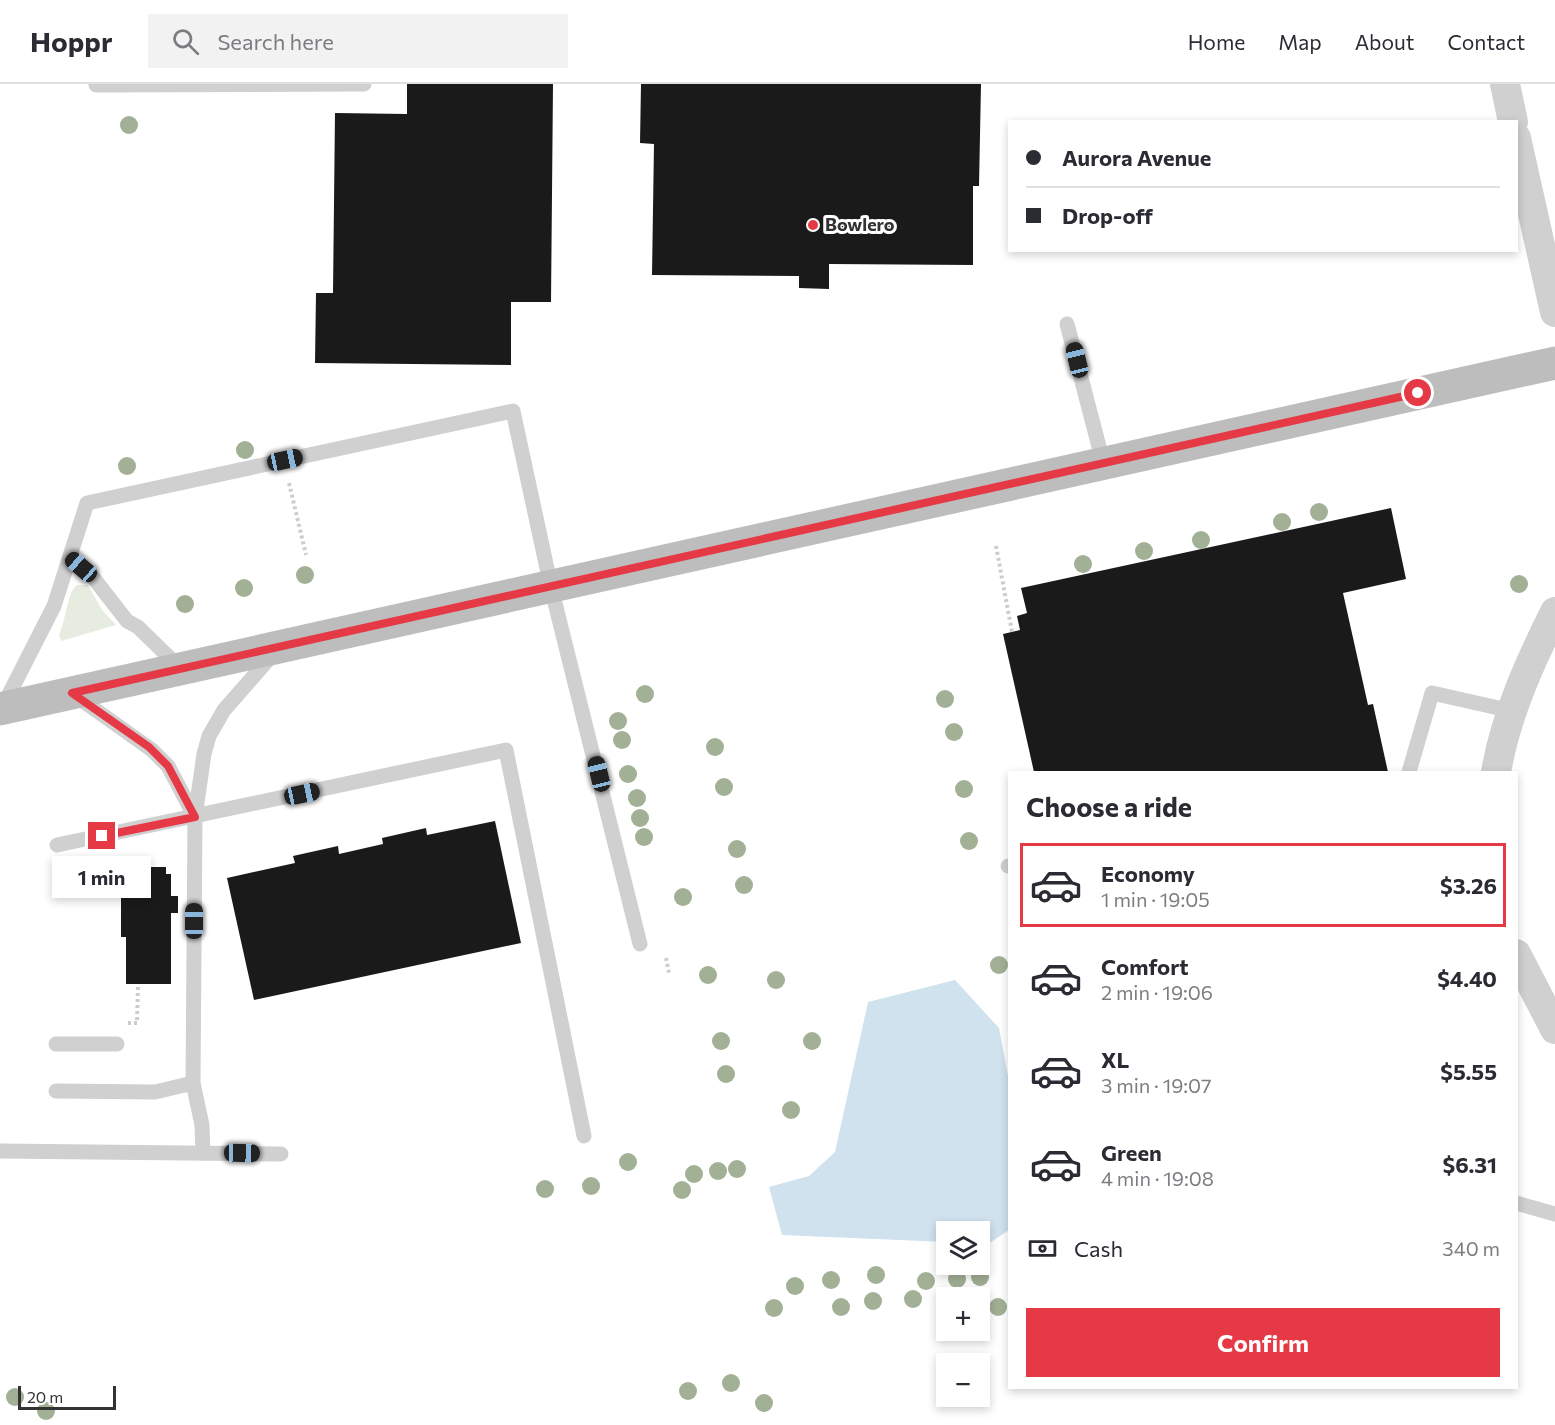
<!DOCTYPE html>
<meta charset="utf-8">
<style>
body{margin:0;font-family:Commissioner,sans-serif;background:#f2f2f3;color:#2b2b33;height:100vh;display:flex;flex-direction:column;font-size:22px;white-space:nowrap}
*{box-sizing:border-box;margin:0}
p{font-size:20px;color:#7c7c81}
.icon{flex:none;width:33px;height:33px;fill:none;stroke:currentColor;stroke-width:2;stroke-linecap:round;stroke-linejoin:round}
.map{position:relative;flex:1;overflow:hidden}
.panel{position:absolute;left:1008px;top:687px;width:510px;height:618px;display:flex;flex-direction:column;background:#fff;border-radius:0px;box-shadow:0 3px 9px #0003}
.panel>*{flex:none}
.banner{position:absolute;left:1008px;top:36px;width:510px;height:132px;border-radius:0px;box-shadow:0 3px 9px #0003;display:grid;align-content:center;height:132px;padding:0 18px;background:#fff}
.buttons{position:absolute;left:936px;top:1137px;display:grid;gap:12px}
.buttons a{display:grid;place-items:center;width:54px;height:54px;border-radius:0px;background:#fff;box-shadow:0 3px 9px #0003;font-size:30px}
.scale{position:absolute;left:18px;bottom:15px;width:98px;box-sizing:border-box;padding-left:6px;border:3px solid #333;border-top:0;font-size:16px;line-height:21px;white-space:nowrap;color:#333;-webkit-text-stroke:4px #fff;paint-order:stroke}
.end{position:absolute;width:27px;height:27px;margin:-14px;border:8px solid #e63946;background:#fff;box-shadow:0 0 0 3px #fff}
.from{border-radius:50%}
.bubble{position:absolute;height:42px;border-radius:0px;background:#fff;box-shadow:0 3px 9px #0003;font-size:20px;font-weight:700;line-height:42px;text-align:center}
.car{position:absolute;width:18px;height:36px;margin:-18px -9px;border-radius:8px;box-shadow:0 0 4px 2px #0007;background:linear-gradient(#222 24%,#8ab4d8 0 40%,#222 0 76%,#8ab4d8 0 86%,#222 0)}
.banner b{display:flex;align-items:center;gap:21px;height:57px;font-size:22px}
.banner b+b{border-top:2px solid #e1e1e2}
.banner i{width:15px;height:15px;background:#2b2b33}
ul{padding:0;list-style:none}
li{display:flex;align-items:center;gap:18px;height:84px;margin:0 12px 9px;padding:0 6px;border:3px solid transparent;border-radius:0px}
li div{flex:1}
li b{display:block;font-size:22px}
li em{font-style:normal;font-weight:700}
li.on{border-color:#e63946}
li>.icon{width:54px;height:54px;stroke-width:1.5}
h2{padding:0 18px;font-size:27px;line-height:72px}
.pay{display:flex;align-items:center;gap:15px;height:66px;padding:0 18px;font-size:22px}
.pay p{margin-inline-start:auto}
.primary-button{display:flex;gap:12px;margin-top:auto;padding:12px 18px}
.primary-button a{flex:1;height:69px;border-radius:0px;background:#e63946;color:#fff;font-size:24px;font-weight:700;line-height:69px;text-align:center}
header{display:flex;align-items:center;gap:36px;box-sizing:border-box;height:84px;padding:0 30px;background:#fff;border-bottom:2px solid #e1e1e2}
header strong{font-size:28px}
nav{display:flex;gap:33px;margin-inline-start:auto;font-size:21px}
.search{width:420px;height:54px;background:#f2f2f3;display:flex;align-items:center;gap:15px;box-sizing:border-box;padding:0 21px;border-radius:0px;color:#7c7c81;font-size:22px}
.map>svg:first-child{display:block}
.green{fill:#e6ecdf}
.water{fill:#cfe2ee}
.building{fill:#1a1a1a}
.lines{fill:none;stroke-linecap:round;stroke-linejoin:round}
.path{stroke:#cdcdcd;stroke-width:4;stroke-dasharray:3 3;stroke-linecap:butt}
.service{stroke:#d0d0d0;stroke-width:15}
.minor{stroke:#d0d0d0;stroke-width:30}
.secondary{stroke:#bdbdbd;stroke-width:33}
.tree{fill:#a2b095}
.route{stroke:#e63946;stroke-width:8}
.poi-dot{fill:#e63946;stroke:#fff;stroke-width:2}
.labels{text-anchor:middle;stroke-width:6;stroke-linejoin:round;paint-order:stroke}
.poi-label{font-size:18px;font-weight:bold;fill:#333;stroke:#fff;text-anchor:start}
</style>
<header>
<strong>Hoppr</strong>
<div class="search"><svg class="icon" aria-label="search" viewBox="0 0 24 24"><circle cx="10" cy="10" r="6"/><path d="M15 15l6 6"/></svg>Search here</div>
<nav><a>Home</a><a>Map</a><a>About</a><a>Contact</a></nav>
</header>
<div class="map">
<svg width="1555" height="1341" viewBox="0 0 1555 1341">
<rect width="100%" height="100%" fill="#fff"/>
<path class="green" d="M77,501H88L102,526L116,541L61,557L59,551C66,537 67,508 77,501Z"/>
<polygon class="water" points="955,896 999,944 1009,997 1009,1146 988,1160 980,1160 980,1148 946,1148 946,1158 782,1151 769,1103 809,1092 835,1068 868,918"/>
<g class="building">
<polygon points="407,0 553,0 551,218 511,218 511,281 315,279 316,209 333,209 335,29 407,30"/>
<polygon points="641,0 981,0 979,102 973,102 973,181 829,180 829,205 799,204 799,192 652,191 654,60 640,59"/>
<polygon points="1391,424 1406,495 1343,509 1368,621 1373,620 1388,688 1034,688 1003,550 1020,546 1017,532 1027,529 1021,504"/>
<polygon points="495,737 521,859 254,916 227,794 295,779 293,772 338,762 339,770 383,760 382,754 426,744 427,751"/>
<polygon points="121,783 166,783 166,790 171,790 171,812 178,812 178,829 171,829 171,900 126,900 126,853 121,853"/>
</g>
<g class="lines">
<g class="path">
<polyline points="289,399 306,471"/>
<polyline points="996,462 1012,548"/>
<polyline points="666,874 669,889"/>
<polyline points="128,939 137,939 138,900"/>
</g>
<g class="service">
<polyline points="96,1 364,0"/>
<polyline points="1067,240 1103,378"/>
<polyline points="71,474 92,492 127,537 138,543 180,584"/>
<polyline points="76,612 152,666 168,682 195,733"/>
<polyline points="2,624 54,522 87,419 513,327 551,503 640,860"/>
<polyline points="1409,688 1432,609 1512,627"/>
<polyline points="57,761 506,666 584,1052"/>
<polyline points="1008,782 1010,782"/>
<polyline points="56,960 117,960"/>
<polyline points="56,1007 155,1008 193,999"/>
<polyline points="0,1067 281,1070"/>
<polyline points="203,1069 202,1041 193,999 195,733 204,670 209,652 224,626 274,569"/>
<polyline points="1516,1119 1555,1130"/>
</g>
<g class="minor">
<polyline points="1505,0 1513,38"/>
<polyline points="1516,54 1555,228"/>
<path d="M1496,688C1506,631 1529,580 1555,528"/>
<polyline points="1516,870 1555,945"/>
</g>
<polyline class="secondary" points="0,625 1555,279"/>
</g>
<g class="tree">
<circle cx="129" cy="41" r="9"/>
<circle cx="245" cy="366" r="9"/>
<circle cx="127" cy="382" r="9"/>
<circle cx="1319" cy="428" r="9"/>
<circle cx="1282" cy="438" r="9"/>
<circle cx="1201" cy="456" r="9"/>
<circle cx="1144" cy="467" r="9"/>
<circle cx="1083" cy="480" r="9"/>
<circle cx="305" cy="491" r="9"/>
<circle cx="1519" cy="500" r="9"/>
<circle cx="244" cy="504" r="9"/>
<circle cx="185" cy="520" r="9"/>
<circle cx="645" cy="610" r="9"/>
<circle cx="945" cy="615" r="9"/>
<circle cx="618" cy="637" r="9"/>
<circle cx="954" cy="648" r="9"/>
<circle cx="622" cy="656" r="9"/>
<circle cx="715" cy="663" r="9"/>
<circle cx="628" cy="690" r="9"/>
<circle cx="724" cy="703" r="9"/>
<circle cx="964" cy="705" r="9"/>
<circle cx="637" cy="714" r="9"/>
<circle cx="640" cy="734" r="9"/>
<circle cx="644" cy="753" r="9"/>
<circle cx="969" cy="757" r="9"/>
<circle cx="737" cy="765" r="9"/>
<circle cx="744" cy="801" r="9"/>
<circle cx="683" cy="813" r="9"/>
<circle cx="999" cy="881" r="9"/>
<circle cx="708" cy="891" r="9"/>
<circle cx="776" cy="896" r="9"/>
<circle cx="721" cy="957" r="9"/>
<circle cx="812" cy="957" r="9"/>
<circle cx="726" cy="990" r="9"/>
<circle cx="791" cy="1026" r="9"/>
<circle cx="628" cy="1078" r="9"/>
<circle cx="737" cy="1085" r="9"/>
<circle cx="718" cy="1087" r="9"/>
<circle cx="694" cy="1090" r="9"/>
<circle cx="591" cy="1102" r="9"/>
<circle cx="545" cy="1105" r="9"/>
<circle cx="682" cy="1106" r="9"/>
<circle cx="876" cy="1191" r="9"/>
<circle cx="980" cy="1193" r="9"/>
<circle cx="957" cy="1195" r="9"/>
<circle cx="831" cy="1196" r="9"/>
<circle cx="926" cy="1197" r="9"/>
<circle cx="795" cy="1202" r="9"/>
<circle cx="913" cy="1215" r="9"/>
<circle cx="873" cy="1217" r="9"/>
<circle cx="841" cy="1223" r="9"/>
<circle cx="998" cy="1223" r="9"/>
<circle cx="774" cy="1224" r="9"/>
<circle cx="731" cy="1299" r="9"/>
<circle cx="688" cy="1307" r="9"/>
<circle cx="15" cy="1313" r="9"/>
<circle cx="764" cy="1319" r="9"/>
<circle cx="46" cy="1327" r="9"/>
</g>
<g class="lines">
<polyline class="route" points="102,752 195,733 168,682 149,663 72,609 1418,309"/>
</g>
<circle class="poi-dot" cx="813" cy="141" r="6"/>
<g class="labels">
<g class="poi-label">
<text x="825" y="147">Bowlero</text>
</g>
</g>
</svg>
<div class="buttons">
<a><svg class="icon" aria-label="layers" viewBox="0 0 24 24"><path d="M12 4l9 5-9 5-9-5zM3 14l9 5 9-5"/></svg></a>
<a>+</a>
<a>−</a>
</div>
<div class="scale">20 m</div>
<i class="end from" style="left:1418px;top:309px"></i>
<i class="end" style="left:102px;top:752px"></i>
<div class="bubble" style="left:52px;top:772px;width:99px">1 min</div>
<i class="car" style="left:1077px;top:276px;rotate:346deg"></i>
<i class="car" style="left:285px;top:376px;rotate:78deg"></i>
<i class="car" style="left:81px;top:483px;rotate:311deg"></i>
<i class="car" style="left:599px;top:690px;rotate:346deg"></i>
<i class="car" style="left:302px;top:710px;rotate:78deg"></i>
<i class="car" style="left:194px;top:837px;rotate:0deg"></i>
<i class="car" style="left:242px;top:1069px;rotate:91deg"></i>
<div class="banner">
<b><i class="from"></i>Aurora Avenue</b>
<b><i></i>Drop-off</b>
</div>
<section class="panel">
<h2>Choose a ride</h2>
<ul>
<li class="on"><svg class="icon" aria-label="car" viewBox="0 0 24 24"><path d="M5 17H2v-5l4-1 3-4h7l3 4 3 1v5h-3M9 17h6M6 11h13"/><circle cx="7" cy="17" r="2"/><circle cx="17" cy="17" r="2"/></svg><div><b>Economy</b><p>1 min · 19:05</p></div><em>$3.26</em></li>
<li><svg class="icon" aria-label="car" viewBox="0 0 24 24"><path d="M5 17H2v-5l4-1 3-4h7l3 4 3 1v5h-3M9 17h6M6 11h13"/><circle cx="7" cy="17" r="2"/><circle cx="17" cy="17" r="2"/></svg><div><b>Comfort</b><p>2 min · 19:06</p></div><em>$4.40</em></li>
<li><svg class="icon" aria-label="car" viewBox="0 0 24 24"><path d="M5 17H2v-5l4-1 3-4h7l3 4 3 1v5h-3M9 17h6M6 11h13"/><circle cx="7" cy="17" r="2"/><circle cx="17" cy="17" r="2"/></svg><div><b>XL</b><p>3 min · 19:07</p></div><em>$5.55</em></li>
<li><svg class="icon" aria-label="car" viewBox="0 0 24 24"><path d="M5 17H2v-5l4-1 3-4h7l3 4 3 1v5h-3M9 17h6M6 11h13"/><circle cx="7" cy="17" r="2"/><circle cx="17" cy="17" r="2"/></svg><div><b>Green</b><p>4 min · 19:08</p></div><em>$6.31</em></li>
</ul>
<div class="pay"><svg class="icon" aria-label="cash" viewBox="0 0 24 24"><path d="M3 7h18v10H3z"/><circle cx="12" cy="12" r="2"/></svg>Cash<p>340 m</p></div>
<div class="primary-button"><a>Confirm</a></div>
</section>
</div>
